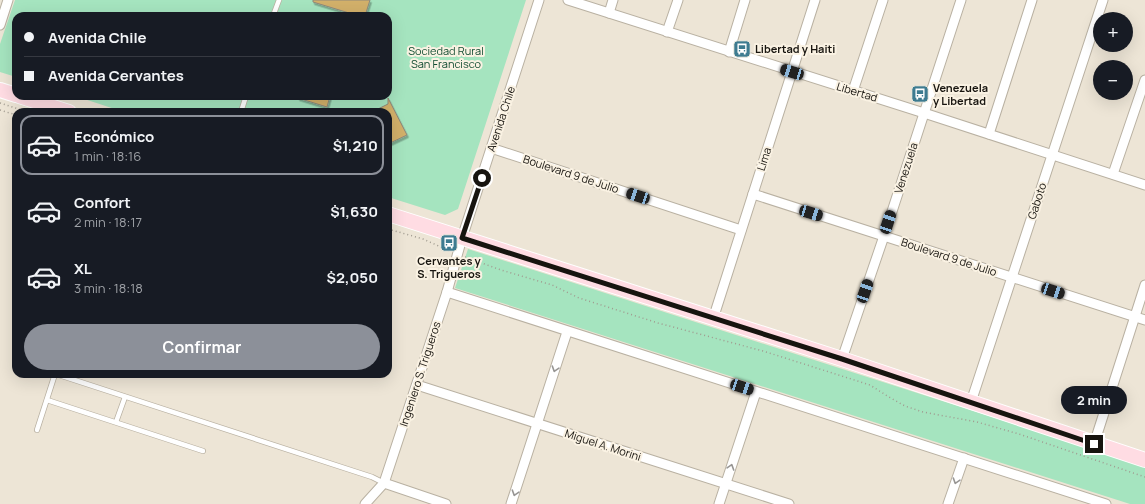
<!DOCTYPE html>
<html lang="es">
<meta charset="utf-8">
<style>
body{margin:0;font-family:Manrope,sans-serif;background:#20242c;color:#f1f3f6;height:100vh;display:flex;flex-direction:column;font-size:15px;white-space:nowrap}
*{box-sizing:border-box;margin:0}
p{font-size:13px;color:#9ea1a6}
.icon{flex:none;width:22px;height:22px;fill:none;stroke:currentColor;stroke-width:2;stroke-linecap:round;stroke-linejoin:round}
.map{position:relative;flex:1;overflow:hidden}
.details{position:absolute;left:12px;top:108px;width:380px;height:270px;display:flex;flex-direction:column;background:#171b24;border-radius:12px;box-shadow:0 4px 16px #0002}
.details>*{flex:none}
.banner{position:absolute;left:12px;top:12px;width:380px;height:88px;border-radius:12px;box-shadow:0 4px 16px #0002;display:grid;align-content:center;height:88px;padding:0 12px;background:#171b24}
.controls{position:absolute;left:1093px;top:12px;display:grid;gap:8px}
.controls a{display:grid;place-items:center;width:40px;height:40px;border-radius:50%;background:#171b24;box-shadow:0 4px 16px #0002;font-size:20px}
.end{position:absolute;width:18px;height:18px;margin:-9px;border:5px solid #17140f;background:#fff;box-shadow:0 0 0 2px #fff}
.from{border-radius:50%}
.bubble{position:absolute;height:28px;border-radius:14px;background:#171b24;box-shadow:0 4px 16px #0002;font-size:13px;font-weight:700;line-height:28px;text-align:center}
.car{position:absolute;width:12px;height:24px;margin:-12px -6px;border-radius:5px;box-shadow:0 0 3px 1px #0007;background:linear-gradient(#222 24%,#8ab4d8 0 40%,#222 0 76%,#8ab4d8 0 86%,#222 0)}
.banner b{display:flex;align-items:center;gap:14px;height:38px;font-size:15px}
.banner b+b{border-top:1px solid #363941}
.banner i{width:10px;height:10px;background:#f1f3f6}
ul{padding:7px 0 0;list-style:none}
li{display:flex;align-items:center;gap:12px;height:60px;margin:0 8px 6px;padding:0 4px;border:2px solid transparent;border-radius:12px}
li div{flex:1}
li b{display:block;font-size:15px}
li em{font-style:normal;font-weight:700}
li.current{border-color:#8c9099}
li>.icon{width:36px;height:36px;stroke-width:1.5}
.button{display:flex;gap:8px;margin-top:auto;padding:8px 12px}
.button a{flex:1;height:46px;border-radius:24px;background:#8c9099;color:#fff;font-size:16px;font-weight:700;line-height:46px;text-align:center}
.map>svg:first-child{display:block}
.green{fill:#a5e4bf}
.building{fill:#d2b06a;stroke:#8f887a;filter:url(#shadow)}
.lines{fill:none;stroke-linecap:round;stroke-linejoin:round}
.lane-casing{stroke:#b9b1a2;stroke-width:6}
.street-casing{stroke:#b9b1a2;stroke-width:11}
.primary-casing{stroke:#fff;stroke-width:16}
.path{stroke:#a09a8f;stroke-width:1.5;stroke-dasharray:1 3;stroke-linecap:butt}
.lane{stroke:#fff;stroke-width:4.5}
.street{stroke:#fff;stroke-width:9}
.primary{stroke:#ffdce3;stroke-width:14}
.oneway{stroke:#979593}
.route{stroke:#17140f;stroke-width:5}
.labels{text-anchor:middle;stroke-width:4;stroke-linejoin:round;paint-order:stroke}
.poi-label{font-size:11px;font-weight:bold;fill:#17140f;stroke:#faf2e3;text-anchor:start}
.park-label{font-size:11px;fill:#124d32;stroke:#faf2e3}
.street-label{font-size:11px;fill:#17140f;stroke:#faf2e3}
</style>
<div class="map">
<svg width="1145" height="504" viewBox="0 0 1145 504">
<defs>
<filter id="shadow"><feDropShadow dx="1.5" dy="2.5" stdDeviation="0" flood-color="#0004"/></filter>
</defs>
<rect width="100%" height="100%" fill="#ede5d6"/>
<g class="green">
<polygon points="15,0 526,0 458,209 445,215 388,197 388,112 124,112 75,96 388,96 388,16 16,16 16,77 0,72 0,44"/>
<polygon points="468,249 1145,466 1145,504 1130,504 455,288"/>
</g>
<g class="building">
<polygon points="313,0 370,0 365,16 359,16 313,2"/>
<polygon points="298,96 330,96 327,107 298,98"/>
<polygon points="388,98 407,135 388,144 388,112 372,112 388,104"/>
</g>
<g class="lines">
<defs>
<g id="lane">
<polyline points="273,16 279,0"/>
<polyline points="241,112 246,96"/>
<polyline points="56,374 372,477 384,483"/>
<polyline points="47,400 203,451"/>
<polyline points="116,422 125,397"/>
<polyline points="37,430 55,374"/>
</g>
<g id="street">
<polyline points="568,0 924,113 1145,185"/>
<polyline points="609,13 613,0"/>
<polyline points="0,25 8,0"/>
<polyline points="667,32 678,0"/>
<polyline points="729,52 745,0"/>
<polyline points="853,91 883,0"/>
<polyline points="989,134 1032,0"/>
<polyline points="491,148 741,230"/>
<polyline points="1113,174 1145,80"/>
<polyline points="753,194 1145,320"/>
<polyline points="447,292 1106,504"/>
<polyline points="713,319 815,0"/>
<polyline points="842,359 884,236 961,0"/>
<polyline points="417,385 789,504"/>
<polyline points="971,402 1103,0"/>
<polyline points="1094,444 1145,285"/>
<polyline points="384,483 446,504"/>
<polyline points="365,504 384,483 447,292 462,238 539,0"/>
<polyline points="511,504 567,332"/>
<polyline points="719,504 756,392"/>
<polyline points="948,504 964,458"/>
</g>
<g id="primary">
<polyline points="0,90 16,95"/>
<polyline points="19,96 69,112"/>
<polyline points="388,214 842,359 1145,460"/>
</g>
</defs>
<use href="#lane" class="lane-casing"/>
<use href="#street" class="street-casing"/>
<use href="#primary" class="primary-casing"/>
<g class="path">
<polyline points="0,103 28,112"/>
<polyline points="0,110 16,115"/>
<polyline points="388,229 423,239 450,251"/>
<polyline points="465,257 501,270 552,285 579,298 658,323 763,351 870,385 889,397 905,406 923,412 977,422 1019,434 1145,477"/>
</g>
<use href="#lane" class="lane"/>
<use href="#street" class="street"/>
<use href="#primary" class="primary"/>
</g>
<defs><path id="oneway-chevron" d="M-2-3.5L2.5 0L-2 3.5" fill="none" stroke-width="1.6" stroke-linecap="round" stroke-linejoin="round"/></defs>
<g class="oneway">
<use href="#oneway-chevron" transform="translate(555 369) rotate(108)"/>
<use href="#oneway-chevron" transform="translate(731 467) rotate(-72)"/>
<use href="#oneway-chevron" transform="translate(956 481) rotate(108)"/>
<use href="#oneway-chevron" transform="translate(515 493) rotate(108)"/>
</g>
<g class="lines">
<polyline class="route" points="482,178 462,238 842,359 1094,444"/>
</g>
<defs>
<symbol id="bus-square" viewBox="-11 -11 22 22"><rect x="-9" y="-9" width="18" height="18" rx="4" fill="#3d7b90" stroke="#faf2e3"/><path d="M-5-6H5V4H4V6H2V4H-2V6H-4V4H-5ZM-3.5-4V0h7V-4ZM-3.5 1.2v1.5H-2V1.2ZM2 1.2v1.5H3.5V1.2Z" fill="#fff"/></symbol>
</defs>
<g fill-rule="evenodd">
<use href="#bus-square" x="732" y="39" width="20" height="20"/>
<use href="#bus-square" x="910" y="84" width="20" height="20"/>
<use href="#bus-square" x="439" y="233" width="20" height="20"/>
</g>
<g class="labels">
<g class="poi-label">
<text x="755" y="53">Libertad y Haiti</text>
<text x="933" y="92">Venezuela<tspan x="933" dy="13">y Libertad</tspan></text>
<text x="449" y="265" text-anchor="middle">Cervantes y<tspan x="449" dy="13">S. Trigueros</tspan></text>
</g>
<g class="park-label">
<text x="446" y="55">Sociedad Rural<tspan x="446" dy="13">San Francisco</tspan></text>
</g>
<g class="street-label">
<text transform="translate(857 92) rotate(17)" y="4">Libertad</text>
<text transform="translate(501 119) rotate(-72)" y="4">Avenida Chile</text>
<text transform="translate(764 159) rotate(-72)" y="4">Lima</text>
<text transform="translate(906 168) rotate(-72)" y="4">Venezuela</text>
<text transform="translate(571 174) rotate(18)" y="4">Boulevard 9 de Julio</text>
<text transform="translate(1037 201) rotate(-72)" y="4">Gaboto</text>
<text transform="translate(949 257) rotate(18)" y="4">Boulevard 9 de Julio</text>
<text transform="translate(420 374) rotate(-72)" y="4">Ingeniero S. Trigueros</text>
<text transform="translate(603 445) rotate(18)" y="4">Miguel A. Morini</text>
</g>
</g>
</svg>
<div class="controls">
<a>+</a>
<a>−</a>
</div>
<i class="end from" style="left:482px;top:178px"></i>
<i class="end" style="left:1094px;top:444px"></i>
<div class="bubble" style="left:1061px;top:386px;width:66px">2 min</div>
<i class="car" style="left:792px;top:72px;rotate:287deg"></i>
<i class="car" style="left:638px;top:196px;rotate:288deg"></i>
<i class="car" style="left:811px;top:213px;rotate:107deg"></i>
<i class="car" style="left:888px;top:222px;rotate:18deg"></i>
<i class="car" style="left:865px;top:291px;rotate:19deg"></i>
<i class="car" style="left:1053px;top:291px;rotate:108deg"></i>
<i class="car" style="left:742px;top:387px;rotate:108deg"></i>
<div class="banner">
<b><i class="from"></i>Avenida Chile</b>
<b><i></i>Avenida Cervantes</b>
</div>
<section class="details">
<ul>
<li class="current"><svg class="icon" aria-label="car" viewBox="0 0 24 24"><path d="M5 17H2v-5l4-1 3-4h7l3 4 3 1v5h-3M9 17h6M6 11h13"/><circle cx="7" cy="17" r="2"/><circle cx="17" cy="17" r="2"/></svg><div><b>Económico</b><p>1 min · 18:16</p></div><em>$1,210</em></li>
<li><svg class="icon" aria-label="car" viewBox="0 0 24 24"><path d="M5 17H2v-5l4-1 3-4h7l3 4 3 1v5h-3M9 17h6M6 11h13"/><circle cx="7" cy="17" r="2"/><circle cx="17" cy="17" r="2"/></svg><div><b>Confort</b><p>2 min · 18:17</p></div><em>$1,630</em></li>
<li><svg class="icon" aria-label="car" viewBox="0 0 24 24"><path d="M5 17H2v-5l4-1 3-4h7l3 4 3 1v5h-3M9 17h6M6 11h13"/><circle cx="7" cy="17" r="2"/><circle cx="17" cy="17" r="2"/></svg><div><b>XL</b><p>3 min · 18:18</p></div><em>$2,050</em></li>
</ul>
<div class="button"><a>Confirmar</a></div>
</section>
</div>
